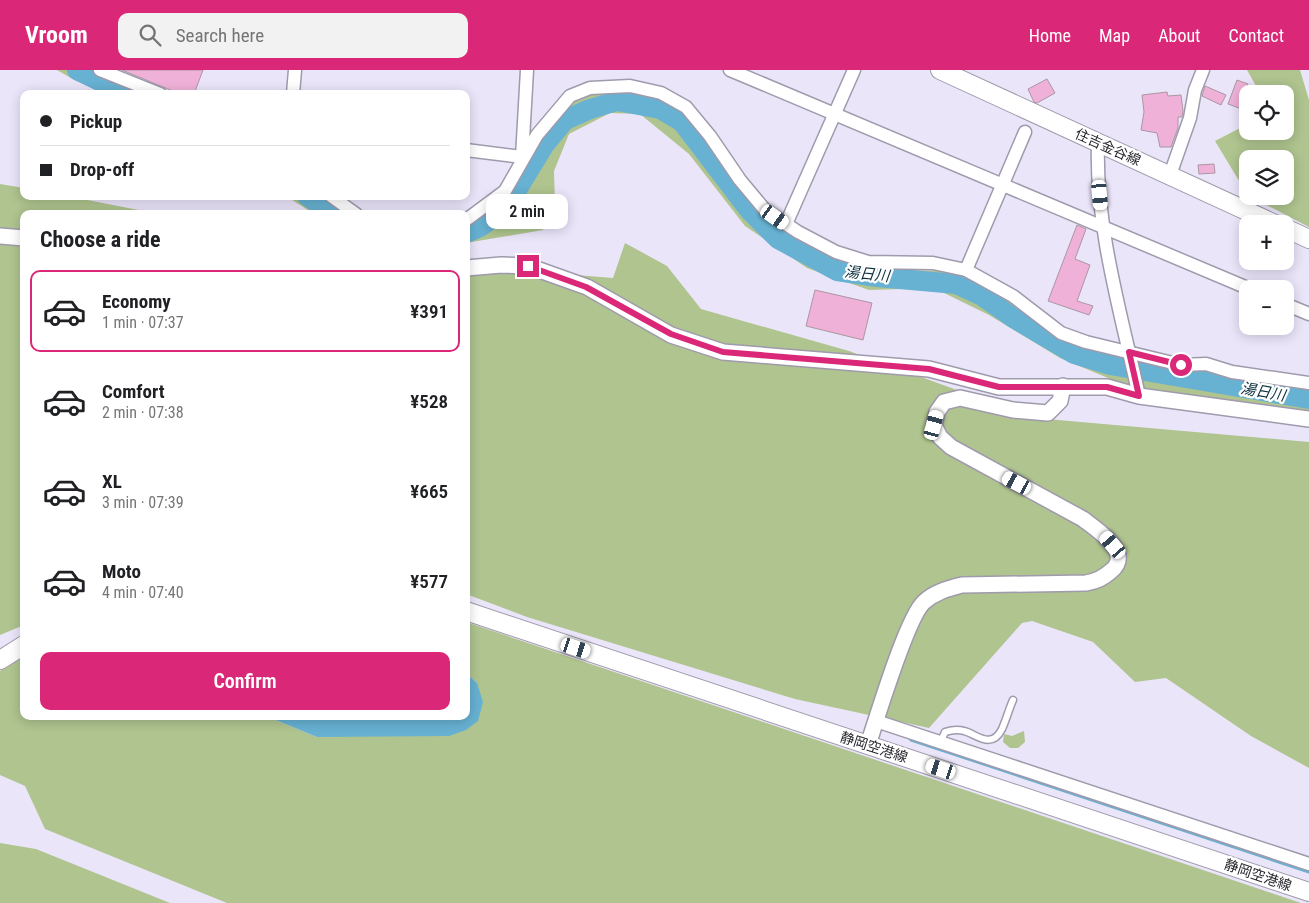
<!DOCTYPE html>
<meta charset="utf-8">
<style>
body{margin:0;font-family:"Roboto Condensed","Noto Sans JP",sans-serif;background:#f2f2f2;color:#202124;height:100vh;display:flex;flex-direction:column;font-size:19px;white-space:nowrap}
*{box-sizing:border-box;margin:0}
p{font-size:16px;color:#757577}
.icon{flex:none;width:28px;height:28px;fill:none;stroke:currentColor;stroke-width:2;stroke-linecap:round;stroke-linejoin:round}
.map{position:relative;flex:1;overflow:hidden}
.details{position:absolute;left:20px;top:140px;width:450px;height:510px;display:flex;flex-direction:column;background:#fff;border-radius:10px;box-shadow:0 2px 12px #0003}
.details>*{flex:none}
.top-card{position:absolute;left:20px;top:20px;width:450px;height:110px;border-radius:10px;box-shadow:0 2px 12px #0003;display:grid;align-content:center;height:110px;padding:0 20px;background:#fff}
.buttons{position:absolute;left:1239px;top:15px;display:grid;gap:10px}
.buttons a{display:grid;place-items:center;width:55px;height:55px;border-radius:10px;background:#fff;box-shadow:0 2px 12px #0003;font-size:25px}
.end{position:absolute;width:22px;height:22px;margin:-11px;border:6px solid #db2777;background:#fff;box-shadow:0 0 0 2px #fff}
.from{border-radius:50%}
.bubble{position:absolute;height:35px;border-radius:10px;background:#fff;box-shadow:0 2px 12px #0003;font-size:16px;font-weight:600;line-height:35px;text-align:center}
.car{position:absolute;width:15px;height:30px;margin:-15px -8px;border-radius:6px;box-shadow:0 0 4px 1px #0007;background:linear-gradient(#fff 24%,#345 0 40%,#fff 0 76%,#345 0 86%,#fff 0)}
.top-card b{display:flex;align-items:center;gap:18px;height:48px;font-size:19px}
.top-card b+b{border-top:1px solid #e0e0e0}
.top-card i{width:12px;height:12px;background:#202124}
ul{padding:0;list-style:none}
li{display:flex;align-items:center;gap:15px;height:82px;margin:0 10px 8px;padding:0 10px;border:2px solid transparent;border-radius:10px}
li div{flex:1}
li b{display:block;font-size:19px}
li em{font-style:normal;font-weight:600}
li.on{border-color:#db2777}
li>.icon{width:45px;height:45px;stroke-width:1.5}
h2{padding:0 20px;font-size:22px;line-height:60px}
.button{display:flex;gap:10px;margin-top:auto;padding:10px 20px}
.button a{flex:1;height:58px;border-radius:10px;background:#db2777;color:#fff;font-size:20px;font-weight:600;line-height:58px;text-align:center}
header{display:flex;align-items:center;gap:30px;box-sizing:border-box;height:70px;padding:0 25px;background:#db2777;color:#fff}
header strong{font-size:24px}
nav{display:flex;gap:28px;margin-inline-start:auto;font-size:18px}
.search{width:350px;height:45px;background:#f2f2f2;display:flex;align-items:center;gap:12px;box-sizing:border-box;padding:0 18px;border-radius:10px;color:#757577;font-size:19px}
.map>svg:first-child{display:block}
.green{fill:#afc48f}
.water{fill:#67b1d2}
.lines{fill:none;stroke-linecap:round;stroke-linejoin:round}
.stream{stroke:#67b1d2;stroke-width:3}
.river{stroke:#67b1d2;stroke-width:20}
.building{fill:#f0b1d8;stroke:#aa97a2}
.service-casing{stroke:#9f9aac;stroke-width:9}
.minor-casing{stroke:#9f9aac;stroke-width:15}
.tertiary-casing{stroke:#9f9aac;stroke-width:18}
.secondary-casing{stroke:#9f9aac;stroke-width:20}
.service{stroke:#fff;stroke-width:6}
.minor{stroke:#fff;stroke-width:12}
.tertiary{stroke:#fff;stroke-width:15}
.secondary{stroke:#fff;stroke-width:18}
.route{stroke:#db2777;stroke-width:6}
.labels{text-anchor:middle;stroke-width:4.5;stroke-linejoin:round;paint-order:stroke}
.street-label{font-size:14px;fill:#26242b;stroke:#fff}
.water-label{font-size:15px;font-style:italic;fill:#0b2e3c;stroke:#fff}
</style>
<header>
<strong>Vroom</strong>
<div class="search"><svg class="icon" aria-label="search" viewBox="0 0 24 24"><circle cx="10" cy="10" r="6"/><path d="M15 15l6 6"/></svg>Search here</div>
<nav><a>Home</a><a>Map</a><a>About</a><a>Contact</a></nav>
</header>
<div class="map">
<svg width="1309" height="833" viewBox="0 0 1309 833">
<rect width="100%" height="100%" fill="#ebe5fa"/>
<g class="green">
<polygon points="57,0 100,0 151,24 109,24 76,11"/>
<polygon points="1247,0 1300,0 1309,30 1309,157 1249,126 1285,126 1285,89 1248,89 1247,124 1215,71 1246,55 1247,50 1248,61 1285,61 1285,24 1254,24 1256,16"/>
<polygon points="624,20 669,28 707,66 730,103 773,153 861,199 949,201 990,219 1056,264 1309,317 1309,343 1137,320 1060,288 989,245 934,218 869,220 807,198 745,156 689,84 640,44 610,43 569,64 554,101 555,134 543,160 466,173 466,156 525,94 566,36 592,21"/>
<polygon points="0,114 24,118 24,126 67,126 159,144 24,144 24,555 0,565"/>
<polygon points="286,126 328,126 351,144 314,144"/>
<polygon points="625,173 667,196 701,239 849,281 1035,348 1309,372 1309,698 1251,666 1166,608 1135,612 1093,572 1032,551 1022,553 929,658 795,629 527,547 466,524 466,196 613,208"/>
<polygon points="466,552 1203,800 1301,833 227,833 45,759 25,716 0,705 0,601 24,585 24,646 266,646 317,667 466,660 477,613 466,603"/>
<polygon points="1024,661 1025,672 1018,678 1010,678 1003,672 1004,664 1012,666"/>
<polygon points="0,773 36,779 170,833 0,833"/>
</g>
<polygon class="water" points="466,603 477,613 483,632 478,651 466,660 449,666 317,667 266,646 466,646"/>
<g class="lines">
<polyline class="stream" points="911,670 1309,802"/>
<g class="river">
<polyline points="77,0 126,24"/>
<polyline points="307,126 334,144"/>
<polyline points="466,163 480,157 504,141 545,74 565,50 590,39 617,31 660,39 682,52 749,140 778,169 837,201 877,207 956,214 982,226 1015,249 1074,284 1110,295 1309,329"/>
</g>
</g>
<g class="building">
<polygon points="122,0 203,0 194,24 180,24"/>
<polygon points="1047,9 1055,23 1037,33 1034,32 1028,19"/>
<polygon points="1237,10 1248,14 1239,38 1228,34"/>
<polygon points="1205,16 1226,25 1221,35 1202,26"/>
<polygon points="1167,22 1168,26 1181,25 1183,41 1182,47 1178,47 1178,58 1171,77 1160,77 1157,63 1141,60 1144,42 1142,25"/>
<polygon points="1214,94 1215,103 1199,104 1198,95"/>
<polygon points="1077,155 1086,159 1075,189 1090,195 1077,231 1093,236 1089,245 1048,231"/>
<polygon points="815,220 872,233 863,270 806,256"/>
</g>
<g class="lines">
<defs>
<path id="service" d="M940,673L945,662C951,660 958,659 964,661C975,663 991,681 1002,659C1006,650 1009,639 1013,630"/>
<g id="minor">
<polyline points="100,0 160,24"/>
<polyline points="730,0 1250,219"/>
<polyline points="293,24 295,0"/>
<path d="M1098,72C1095,157 1121,243 1139,326"/>
<polyline points="466,80 522,87 527,0"/>
<polyline points="1170,105 1190,48 1195,20 1203,0"/>
<polyline points="331,126 356,144"/>
<polyline points="466,150 505,121 537,65 570,26 590,18 630,16 661,23 686,37 710,66 740,110 765,140 798,162 836,182 868,192 933,193 966,200 1013,226 1061,263 1086,272 1181,295 1206,294 1232,302 1309,313"/>
<polyline points="786,154 854,0"/>
<polyline points="966,200 1025,62"/>
<polyline points="1285,234 1309,244"/>
<polyline points="876,651 1309,794"/>
</g>
<g id="tertiary">
<polyline points="0,166 24,168"/>
<polyline points="466,198 501,195 528,196 587,217 671,265 723,282 929,299 999,317 1107,317 1139,326 1309,349"/>
<path d="M868,675C877,648 907,547 924,532C935,522 947,519 962,515L1086,513C1097,511 1103,508 1111,501C1134,483 1096,459 1083,449L951,377L940,367L934,355L937,342L944,332L960,328L1013,340L1048,343L1060,331L1063,316"/>
</g>
<g id="secondary">
<polyline points="940,0 1275,154"/>
<polyline points="1285,158 1309,169"/>
<polyline points="466,541 1309,822"/>
<polyline points="0,590 24,575"/>
</g>
</defs>
<use href="#service" class="service-casing"/>
<use href="#minor" class="minor-casing"/>
<use href="#tertiary" class="tertiary-casing"/>
<use href="#secondary" class="secondary-casing"/>
<use href="#service" class="service"/>
<use href="#minor" class="minor"/>
<use href="#tertiary" class="tertiary"/>
<use href="#secondary" class="secondary"/>
</g>
<g class="lines">
<polyline class="route" points="528,196 586,217 671,264 723,282 929,299 999,317 1107,317 1139,326 1129,282 1181,295"/>
</g>
<g class="labels">
<g class="street-label">
<text transform="translate(1108 77) rotate(24)" y="5">住吉金谷線</text>
<text transform="translate(874 677) rotate(18)" y="5">静岡空港線</text>
<text transform="translate(1258 805) rotate(19)" y="5">静岡空港線</text>
</g>
<g class="water-label">
<text transform="translate(867 204) rotate(6)" y="5">湯日川</text>
<text transform="translate(1263 322) rotate(10)" y="5">湯日川</text>
</g>
</g>
</svg>
<div class="buttons">
<a><svg class="icon" aria-label="locate" viewBox="0 0 24 24"><circle cx="12" cy="12" r="6"/><path d="M12 2v4M12 18v4M2 12h4M18 12h4"/></svg></a>
<a><svg class="icon" aria-label="layers" viewBox="0 0 24 24"><path d="M12 4l9 5-9 5-9-5zM3 14l9 5 9-5"/></svg></a>
<a>+</a>
<a>−</a>
</div>
<i class="end from" style="left:1181px;top:295px"></i>
<i class="end" style="left:528px;top:196px"></i>
<div class="bubble" style="left:486px;top:124px;width:82px">2 min</div>
<i class="car" style="left:1100px;top:125px;rotate:175deg"></i>
<i class="car" style="left:775px;top:147px;rotate:125deg"></i>
<i class="car" style="left:934px;top:355px;rotate:15deg"></i>
<i class="car" style="left:1017px;top:413px;rotate:298deg"></i>
<i class="car" style="left:1113px;top:475px;rotate:319deg"></i>
<i class="car" style="left:576px;top:578px;rotate:108deg"></i>
<i class="car" style="left:941px;top:699px;rotate:288deg"></i>
<div class="top-card">
<b><i class="from"></i>Pickup</b>
<b><i></i>Drop-off</b>
</div>
<section class="details">
<h2>Choose a ride</h2>
<ul>
<li class="on"><svg class="icon" aria-label="car" viewBox="0 0 24 24"><path d="M5 17H2v-5l4-1 3-4h7l3 4 3 1v5h-3M9 17h6M6 11h13"/><circle cx="7" cy="17" r="2"/><circle cx="17" cy="17" r="2"/></svg><div><b>Economy</b><p>1 min · 07:37</p></div><em>¥391</em></li>
<li><svg class="icon" aria-label="car" viewBox="0 0 24 24"><path d="M5 17H2v-5l4-1 3-4h7l3 4 3 1v5h-3M9 17h6M6 11h13"/><circle cx="7" cy="17" r="2"/><circle cx="17" cy="17" r="2"/></svg><div><b>Comfort</b><p>2 min · 07:38</p></div><em>¥528</em></li>
<li><svg class="icon" aria-label="car" viewBox="0 0 24 24"><path d="M5 17H2v-5l4-1 3-4h7l3 4 3 1v5h-3M9 17h6M6 11h13"/><circle cx="7" cy="17" r="2"/><circle cx="17" cy="17" r="2"/></svg><div><b>XL</b><p>3 min · 07:39</p></div><em>¥665</em></li>
<li><svg class="icon" aria-label="car" viewBox="0 0 24 24"><path d="M5 17H2v-5l4-1 3-4h7l3 4 3 1v5h-3M9 17h6M6 11h13"/><circle cx="7" cy="17" r="2"/><circle cx="17" cy="17" r="2"/></svg><div><b>Moto</b><p>4 min · 07:40</p></div><em>¥577</em></li>
</ul>
<div class="button"><a>Confirm</a></div>
</section>
</div>
